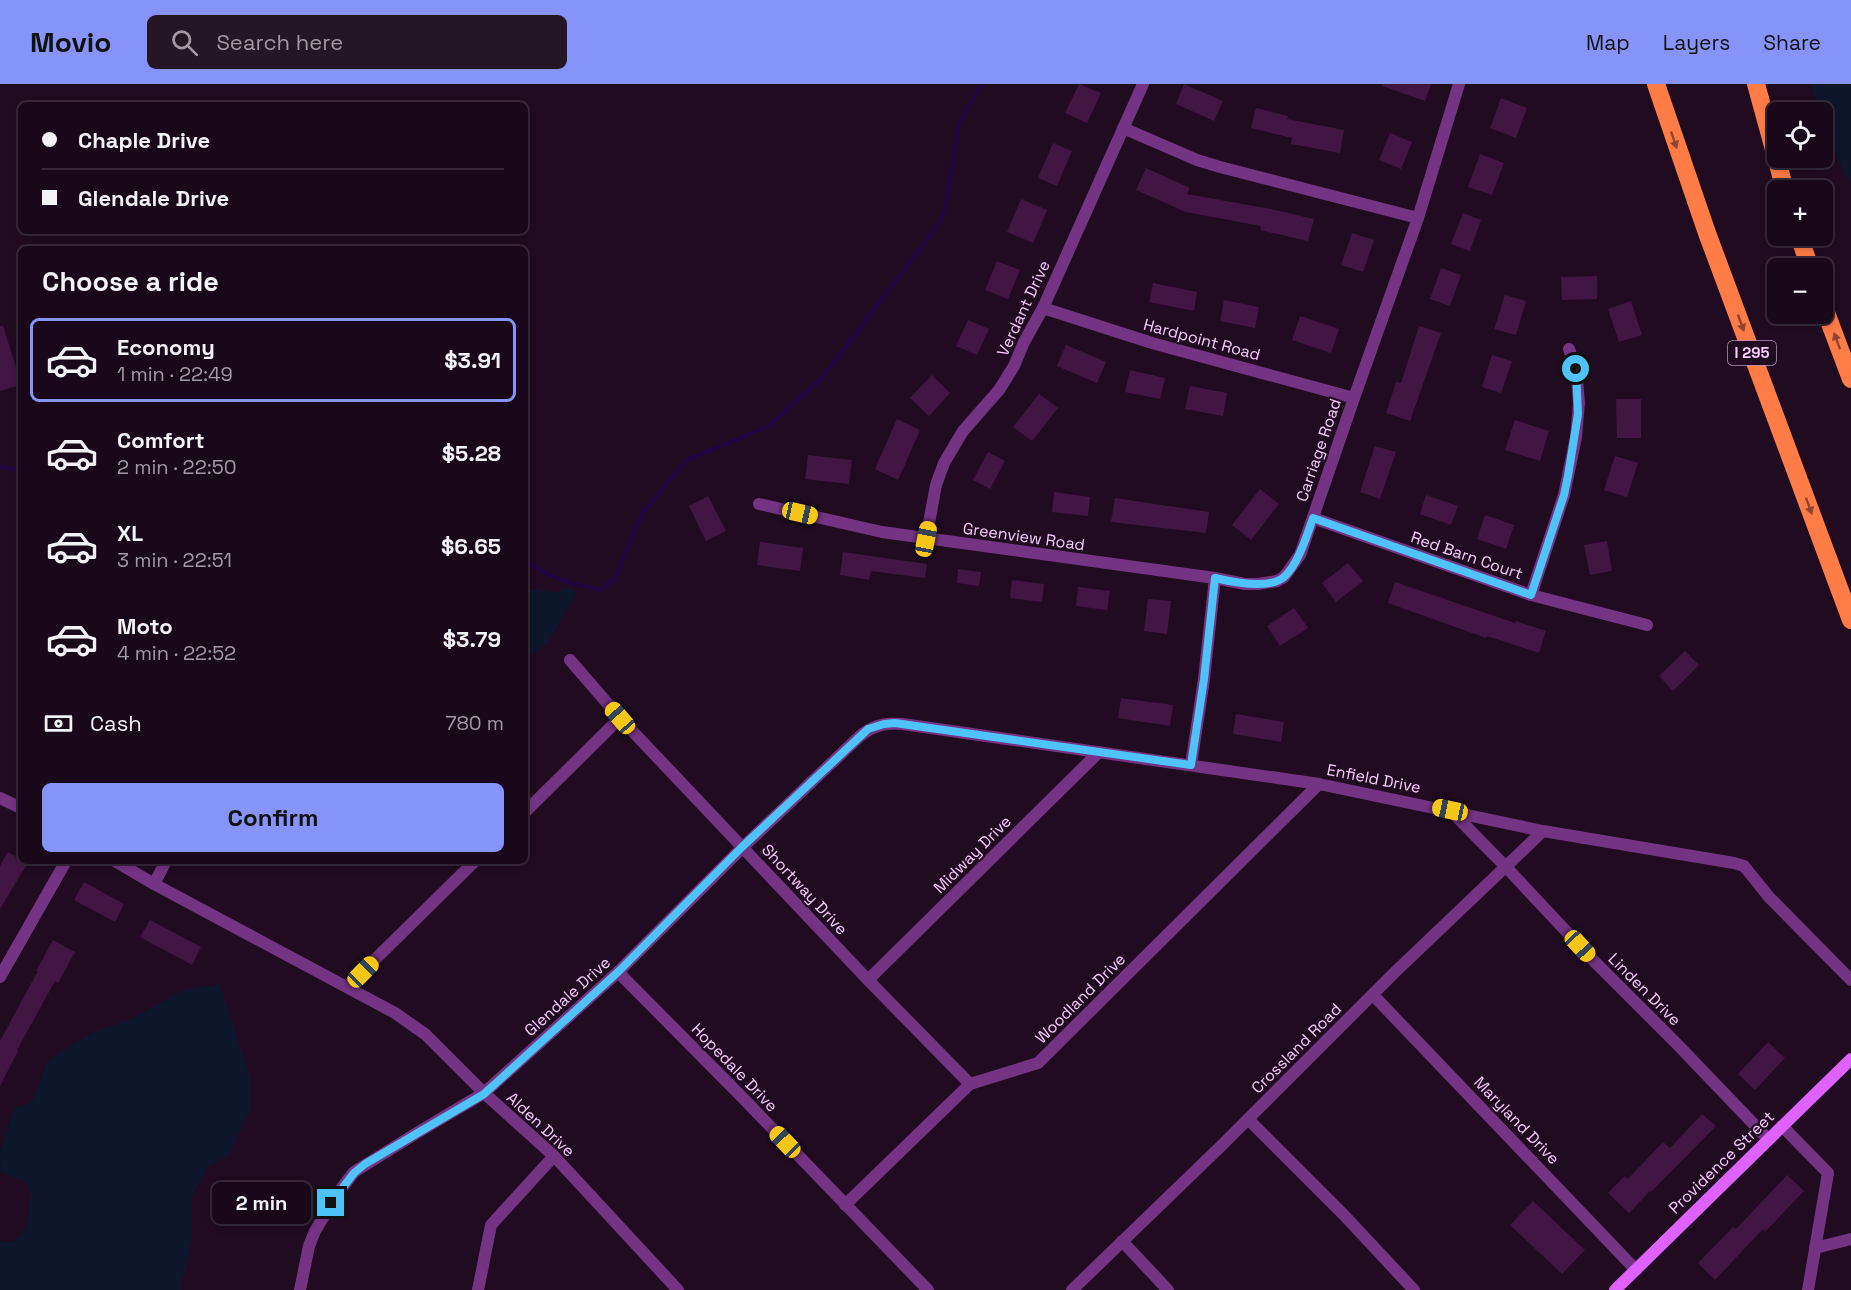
<!DOCTYPE html>
<meta charset="utf-8">
<style>
body{margin:0;font-family:"Space Grotesk",sans-serif;background:#251626;color:#f1f3f6;height:100vh;display:flex;flex-direction:column;font-size:22px;white-space:nowrap}
*{box-sizing:border-box;margin:0}
p{font-size:20px;color:#9f9aa2}
.icon{flex:none;width:33px;height:33px;fill:none;stroke:currentColor;stroke-width:2;stroke-linecap:round;stroke-linejoin:round}
.map{position:relative;flex:1;overflow:hidden}
.side{position:absolute;left:18px;top:162px;width:510px;height:618px;display:flex;flex-direction:column;background:#180819;border-radius:9px;box-shadow:0 3px 9px #0003,0 0 0 2px #362938}
.side>*{flex:none}
.hud{position:absolute;left:18px;top:18px;width:510px;height:132px;border-radius:9px;box-shadow:0 3px 9px #0003,0 0 0 2px #362938;display:grid;align-content:center;height:132px;padding:0 24px;background:#180819}
.fabs{position:absolute;left:1767px;top:18px;display:grid;gap:12px}
.fabs a{display:grid;place-items:center;width:66px;height:66px;border-radius:9px;background:#180819;box-shadow:0 3px 9px #0003,0 0 0 2px #362938;font-size:30px}
.end{position:absolute;width:27px;height:27px;margin:-14px;border:8px solid #4fc3f7;background:#111;box-shadow:0 0 0 3px #111}
.from{border-radius:50%}
.bubble{position:absolute;height:42px;border-radius:9px;background:#180819;box-shadow:0 3px 9px #0003,0 0 0 2px #362938;font-size:20px;font-weight:700;line-height:42px;text-align:center}
.car{position:absolute;width:18px;height:36px;margin:-18px -9px;border-radius:8px;box-shadow:0 0 4px 2px #0007;background:linear-gradient(#f5c518 24%,#345 0 40%,#f5c518 0 76%,#345 0 86%,#f5c518 0)}
.hud b{display:flex;align-items:center;gap:21px;height:57px;font-size:22px}
.hud b+b{border-top:2px solid #362938}
.hud i{width:15px;height:15px;background:#f1f3f6}
ul{padding:0;list-style:none}
li{display:flex;align-items:center;gap:18px;height:84px;margin:0 12px 9px;padding:0 12px;border:3px solid transparent;border-radius:9px}
li div{flex:1}
li b{display:block;font-size:22px}
li em{font-style:normal;font-weight:700}
li.on{border-color:#8594f6}
li>.icon{width:54px;height:54px;stroke-width:1.5}
h2{padding:0 24px;font-size:27px;line-height:72px}
.pay{display:flex;align-items:center;gap:15px;height:66px;padding:0 24px;font-size:22px}
.pay p{margin-inline-start:auto}
.cta{display:flex;gap:12px;margin-top:auto;padding:12px 24px}
.cta a{flex:1;height:69px;border-radius:9px;background:#8594f6;color:#111;font-size:24px;font-weight:700;line-height:69px;text-align:center}
header{display:flex;align-items:center;gap:36px;box-sizing:border-box;height:84px;padding:0 30px;background:#8594f6;color:#111}
header strong{font-size:28px}
nav{display:flex;gap:33px;margin-inline-start:auto;font-size:21px}
.search{width:420px;height:54px;background:#251626;display:flex;align-items:center;gap:15px;box-sizing:border-box;padding:0 21px;border-radius:9px;color:#9f9aa2;font-size:22px}
.map>svg:first-child{display:block}
.green{fill:#0e162b}
.lines{fill:none;stroke-linecap:round;stroke-linejoin:round}
.stream{stroke:#1d0640;stroke-width:4.5}
.building{fill:#421643}
.minor{stroke:#743383;stroke-width:12}
.secondary{stroke:#df62ff;stroke-width:12}
.motorway{stroke:#ff7c46;stroke-width:18}
.oneway{fill:#904434}
.route{stroke:#4fc3f7;stroke-width:8}
.labels{text-anchor:middle;stroke-width:4.5;stroke-linejoin:round;paint-order:stroke}
.shield{fill:#200b21;stroke:#b891bc;stroke-width:1.5}
.shield-label{font-size:15px;font-weight:bold;fill:#f9cbff}
.street-label{font-size:16px;fill:#f9cbff;stroke:#200b21}
</style>
<header>
<strong>Movio</strong>
<div class="search"><svg class="icon" aria-label="search" viewBox="0 0 24 24"><circle cx="10" cy="10" r="6"/><path d="M15 15l6 6"/></svg>Search here</div>
<nav><a>Map</a><a>Layers</a><a>Share</a></nav>
</header>
<div class="map">
<svg width="1851" height="1206" viewBox="0 0 1851 1206">
<rect width="100%" height="100%" fill="#200b21"/>
<g class="green">
<polygon points="1811,0 1851,0 1851,100 1845,93"/>
<polygon points="568,503 577,509 547,560 525,574 525,505 558,508"/>
<polygon points="220,900 251,995 251,1025 229,1071 208,1083 192,1112 192,1158 181,1202 182,1206 0,1206 0,1158 12,1158 21,1152 27,1141 31,1109 26,1098 1,1088 0,1069 14,1024 27,1021 34,1014 46,981 54,972 94,948 132,935 183,906"/>
</g>
<g class="lines">
<g class="stream">
<polyline points="0,383 21,386"/>
<path d="M525,476C550,495 572,500 602,506L615,495L642,430L687,376L769,342L822,294L937,143L945,127L959,41L976,10L983,0"/>
</g>
</g>
<g class="building">
<polygon points="1079,0 1101,9 1087,39 1065,29"/>
<polygon points="1184,0 1223,17 1214,37 1176,20"/>
<polygon points="1382,0 1431,0 1425,17 1382,2"/>
<polygon points="1501,14 1527,24 1516,54 1490,44"/>
<polygon points="1256,24 1288,32 1287,35 1344,46 1340,69 1291,60 1292,54 1251,44"/>
<polygon points="1390,49 1412,58 1401,85 1379,76"/>
<polygon points="1053,59 1072,67 1057,102 1038,94"/>
<polygon points="1480,70 1504,79 1492,111 1468,103"/>
<polygon points="1146,84 1190,104 1187,110 1271,125 1314,135 1308,157 1260,146 1261,142 1186,128 1136,106"/>
<polygon points="1021,115 1047,126 1033,159 1007,148"/>
<polygon points="1463,129 1481,136 1470,167 1451,160"/>
<polygon points="1352,149 1374,156 1363,188 1341,181"/>
<polygon points="997,177 1020,186 1008,215 985,206"/>
<polygon points="1441,184 1461,191 1450,222 1430,215"/>
<polygon points="1597,192 1597,215 1562,216 1561,193"/>
<polygon points="1153,199 1197,208 1194,227 1149,218"/>
<polygon points="1505,211 1526,217 1516,251 1494,245"/>
<polygon points="1224,216 1259,223 1255,244 1220,237"/>
<polygon points="1631,217 1642,251 1619,258 1608,225"/>
<polygon points="1300,232 1339,245 1331,269 1292,256"/>
<polygon points="968,236 989,245 977,271 956,262"/>
<polygon points="0,242 3,242 21,299 21,301 0,307"/>
<polygon points="1419,242 1441,249 1410,337 1386,329 1396,298 1401,299"/>
<polygon points="1066,261 1106,278 1097,299 1057,282"/>
<polygon points="1492,271 1512,277 1501,309 1482,303"/>
<polygon points="1130,286 1165,294 1160,315 1125,308"/>
<polygon points="932,291 950,309 929,332 910,314"/>
<polygon points="1190,302 1227,309 1223,332 1185,325"/>
<polygon points="1039,310 1058,324 1032,357 1013,343"/>
<polygon points="1616,315 1641,315 1641,354 1617,354"/>
<polygon points="897,335 920,346 898,396 875,385"/>
<polygon points="1515,336 1549,347 1540,377 1505,366"/>
<polygon points="1375,362 1396,368 1380,415 1360,408"/>
<polygon points="988,368 1005,377 990,405 973,396"/>
<polygon points="808,371 852,376 849,400 805,395"/>
<polygon points="1615,372 1638,379 1627,413 1604,406"/>
<polygon points="1260,405 1279,420 1251,456 1232,441"/>
<polygon points="1054,408 1090,413 1088,432 1052,428"/>
<polygon points="1426,411 1458,422 1451,441 1420,430"/>
<polygon points="708,412 726,447 706,457 689,422"/>
<polygon points="1115,414 1209,428 1206,449 1111,438"/>
<polygon points="1485,431 1514,441 1506,465 1477,455"/>
<polygon points="1607,457 1612,487 1590,491 1584,461"/>
<polygon points="760,458 803,464 800,487 757,481"/>
<polygon points="843,468 927,480 925,494 871,487 869,496 840,491"/>
<polygon points="1348,479 1363,497 1336,518 1322,499"/>
<polygon points="958,485 981,488 979,502 957,499"/>
<polygon points="1012,496 1044,500 1042,518 1010,514"/>
<polygon points="1395,498 1515,539 1516,537 1546,547 1539,569 1487,552 1486,554 1388,519"/>
<polygon points="1078,503 1110,507 1107,526 1076,522"/>
<polygon points="1148,515 1171,517 1167,550 1144,547"/>
<polygon points="1294,524 1308,544 1280,562 1267,542"/>
<polygon points="1685,567 1699,581 1673,607 1659,592"/>
<polygon points="1121,614 1173,621 1170,642 1118,634"/>
<polygon points="1236,630 1284,638 1281,658 1233,650"/>
<polygon points="8,768 27,780 0,825 0,782"/>
<polygon points="84,798 124,820 115,838 74,816"/>
<polygon points="150,836 201,863 192,881 140,853"/>
<polygon points="53,856 75,868 58,899 55,897 17,966 18,967 0,1002 0,957 38,887 36,887"/>
<polygon points="1768,958 1785,974 1755,1006 1738,990"/>
<polygon points="1702,1030 1716,1042 1651,1108 1650,1107 1629,1129 1608,1109 1625,1092 1628,1095 1663,1058 1670,1064"/>
<polygon points="1787,1091 1804,1107 1765,1148 1763,1145 1715,1196 1698,1179 1733,1143 1736,1145"/>
<polygon points="1533,1117 1585,1166 1562,1190 1510,1141"/>
</g>
<g class="lines">
<g class="minor">
<polyline points="1123,44 1197,76 1220,83 1418,134"/>
<polyline points="1043,224 1152,259 1354,314"/>
<polyline points="759,420 882,448 1215,494 1245,500 1258,500 1277,497 1284,493 1300,471 1354,314 1418,134 1459,0"/>
<polyline points="1313,434 1531,511 1647,541"/>
<polyline points="926,455 936,401 944,379 963,347 999,306 1014,282 1024,258 1043,224 1143,0"/>
<polyline points="1531,511 1564,411 1576,353 1579,319 1576,285 1569,265"/>
<polyline points="570,576 620,634 868,896 970,1000"/>
<polyline points="1191,681 1204,595 1215,494"/>
<polyline points="0,714 21,724"/>
<polyline points="1450,726 1506,783 1594,877 1676,959 1768,1055"/>
<polyline points="525,728 620,634"/>
<polyline points="115,777 154,800 395,929 425,950 484,1009 554,1072 678,1206"/>
<polyline points="154,800 166,777"/>
<polyline points="618,888 740,1011 928,1206"/>
<polyline points="0,893 66,777"/>
<polyline points="868,896 1099,668"/>
<polyline points="347,903 475,777"/>
<polyline points="1373,911 1636,1186"/>
<polyline points="1248,1035 1343,1130 1414,1206"/>
<polyline points="1782,1042 1828,1089 1808,1206"/>
<polyline points="845,1121 970,1000 1038,979 1319,700"/>
<polyline points="1122,1157 1168,1206"/>
<polyline points="1815,1164 1851,1155"/>
<path d="M300,1206L309,1162L315,1147L338,1109L354,1088L420,1047L484,1009L618,888L743,763L860,652C876,639 890,638 910,641L1319,700L1543,747L1734,779L1744,782L1769,813L1851,896"/>
<polyline points="478,1206 491,1141 554,1072"/>
<polyline points="1072,1206 1220,1063 1393,890 1543,747"/>
</g>
<polyline class="secondary" points="1615,1206 1851,975"/>
<g class="motorway">
<polyline points="1656,0 1707,149 1851,536"/>
<polyline points="1756,0 1785,106"/>
<polyline points="1799,152 1810,184"/>
<polyline points="1822,218 1851,295"/>
</g>
</g>
<defs><path id="oneway-solid" d="M-6-.8H1V-3.2L6.5 0L1 3.2V.8H-6Z" transform="scale(1.5)"/></defs>
<g class="oneway">
<use href="#oneway-solid" transform="translate(1674 56) rotate(71)"/>
<use href="#oneway-solid" transform="translate(1741 239) rotate(70)"/>
<use href="#oneway-solid" transform="translate(1837 257) rotate(-110)"/>
<use href="#oneway-solid" transform="translate(1809 422) rotate(70)"/>
</g>
<g class="lines">
<path class="route" d="M331,1119L354,1089L365,1080L484,1010L618,888L742,763L868,645L884,640L895,639L1191,681L1204,595L1215,494C1232,498 1269,506 1284,493C1298,481 1307,451 1313,434L1531,511L1564,411L1568,392L1578,330L1576,285"/>
</g>
<g class="labels">
<rect class="shield" x="1728" y="257" width="48" height="24" rx="4.5"/>
<g class="shield-label">
<text x="1752" y="274">I 295</text>
</g>
<g class="street-label">
<text transform="translate(1023 224) rotate(-65)" y="6">Verdant Drive</text>
<text transform="translate(1202 255) rotate(15)" y="6">Hardpoint Road</text>
<text transform="translate(1318 366) rotate(-71)" y="6">Carriage Road</text>
<text transform="translate(1024 452) rotate(8)" y="6">Greenview Road</text>
<text transform="translate(1467 471) rotate(19)" y="6">Red Barn Court</text>
<text transform="translate(1374 694) rotate(11)" y="6">Enfield Drive</text>
<text transform="translate(972 770) rotate(-45)" y="6">Midway Drive</text>
<text transform="translate(805 805) rotate(47)" y="6">Shortway Drive</text>
<text transform="translate(1645 905) rotate(45)" y="6">Linden Drive</text>
<text transform="translate(567 912) rotate(-42)" y="6">Glendale Drive</text>
<text transform="translate(1080 914) rotate(-45)" y="6">Woodland Drive</text>
<text transform="translate(1296 964) rotate(-45)" y="6">Crossland Road</text>
<text transform="translate(735 983) rotate(46)" y="6">Hopedale Drive</text>
<text transform="translate(1517 1036) rotate(46)" y="6">Maryland Drive</text>
<text transform="translate(541 1040) rotate(43)" y="6">Alden Drive</text>
<text transform="translate(1721 1078) rotate(-44)" y="6">Providence Street</text>
</g>
</g>
</svg>
<div class="fabs">
<a><svg class="icon" aria-label="locate" viewBox="0 0 24 24"><circle cx="12" cy="12" r="6"/><path d="M12 2v4M12 18v4M2 12h4M18 12h4"/></svg></a>
<a>+</a>
<a>−</a>
</div>
<i class="end from" style="left:1576px;top:285px"></i>
<i class="end" style="left:331px;top:1119px"></i>
<div class="bubble" style="left:212px;top:1098px;width:99px">2 min</div>
<i class="car" style="left:800px;top:429px;rotate:103deg"></i>
<i class="car" style="left:926px;top:455px;rotate:11deg"></i>
<i class="car" style="left:620px;top:634px;rotate:319deg"></i>
<i class="car" style="left:1450px;top:726px;rotate:282deg"></i>
<i class="car" style="left:1580px;top:862px;rotate:137deg"></i>
<i class="car" style="left:363px;top:888px;rotate:45deg"></i>
<i class="car" style="left:785px;top:1058px;rotate:316deg"></i>
<div class="hud">
<b><i class="from"></i>Chaple Drive</b>
<b><i></i>Glendale Drive</b>
</div>
<section class="side">
<h2>Choose a ride</h2>
<ul>
<li class="on"><svg class="icon" aria-label="car" viewBox="0 0 24 24"><path d="M5 17H2v-5l4-1 3-4h7l3 4 3 1v5h-3M9 17h6M6 11h13"/><circle cx="7" cy="17" r="2"/><circle cx="17" cy="17" r="2"/></svg><div><b>Economy</b><p>1 min · 22:49</p></div><em>$3.91</em></li>
<li><svg class="icon" aria-label="car" viewBox="0 0 24 24"><path d="M5 17H2v-5l4-1 3-4h7l3 4 3 1v5h-3M9 17h6M6 11h13"/><circle cx="7" cy="17" r="2"/><circle cx="17" cy="17" r="2"/></svg><div><b>Comfort</b><p>2 min · 22:50</p></div><em>$5.28</em></li>
<li><svg class="icon" aria-label="car" viewBox="0 0 24 24"><path d="M5 17H2v-5l4-1 3-4h7l3 4 3 1v5h-3M9 17h6M6 11h13"/><circle cx="7" cy="17" r="2"/><circle cx="17" cy="17" r="2"/></svg><div><b>XL</b><p>3 min · 22:51</p></div><em>$6.65</em></li>
<li><svg class="icon" aria-label="car" viewBox="0 0 24 24"><path d="M5 17H2v-5l4-1 3-4h7l3 4 3 1v5h-3M9 17h6M6 11h13"/><circle cx="7" cy="17" r="2"/><circle cx="17" cy="17" r="2"/></svg><div><b>Moto</b><p>4 min · 22:52</p></div><em>$3.79</em></li>
</ul>
<div class="pay"><svg class="icon" aria-label="cash" viewBox="0 0 24 24"><path d="M3 7h18v10H3z"/><circle cx="12" cy="12" r="2"/></svg>Cash<p>780 m</p></div>
<div class="cta"><a>Confirm</a></div>
</section>
</div>
